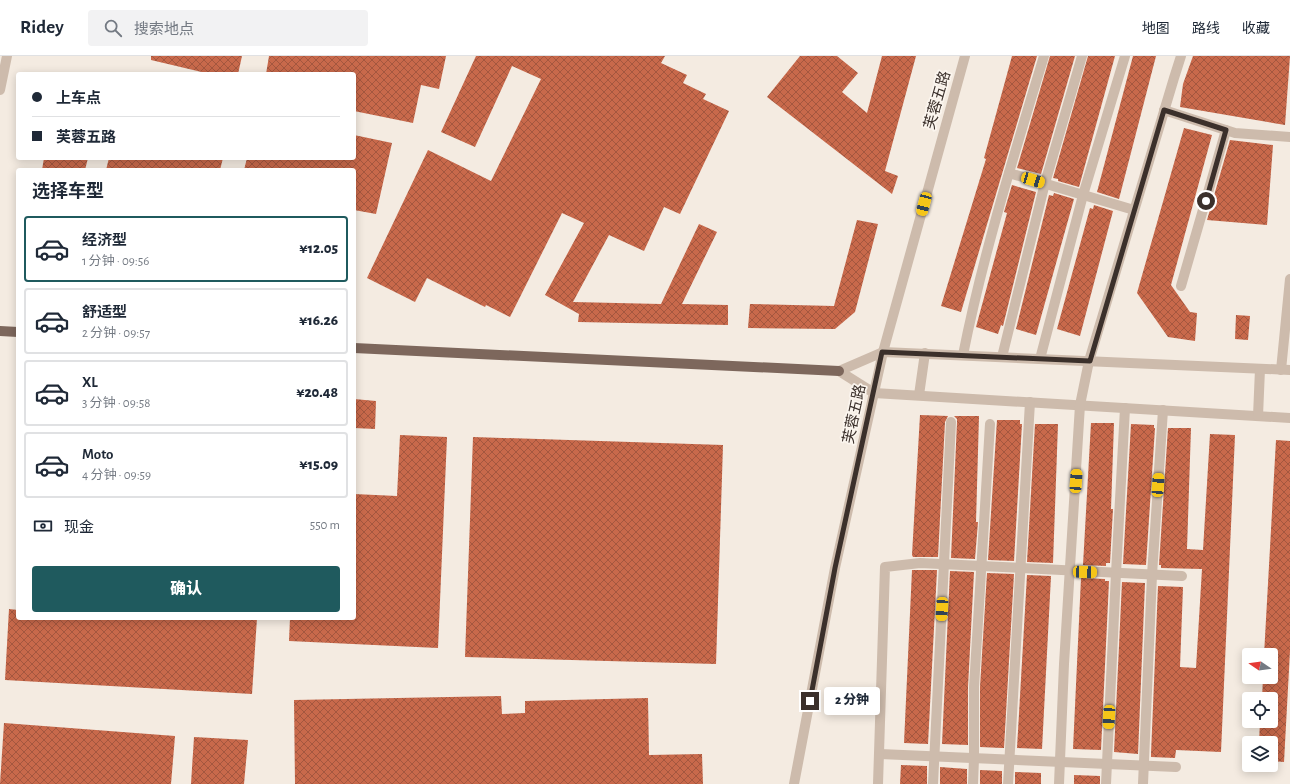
<!DOCTYPE html>
<html lang="zh">
<meta charset="utf-8">
<style>
body{margin:0;font-family:"Alegreya Sans","Noto Sans SC",sans-serif;background:#f2f2f3;color:#1f2937;height:100vh;display:flex;flex-direction:column;font-size:15px;white-space:nowrap}
*{box-sizing:border-box;margin:0}
p{font-size:13px;color:#747a83}
.icon{flex:none;width:22px;height:22px;fill:none;stroke:currentColor;stroke-width:2;stroke-linecap:round;stroke-linejoin:round}
.map{position:relative;flex:1;overflow:hidden}
.details{position:absolute;left:16px;top:112px;width:340px;height:452px;display:flex;flex-direction:column;background:#fff;border-radius:4px;box-shadow:0 2px 10px #0003}
.details>*{flex:none}
.hud{position:absolute;left:16px;top:16px;width:340px;height:88px;border-radius:4px;box-shadow:0 2px 10px #0003;display:grid;align-content:center;height:88px;padding:0 16px;background:#fff}
.needle{width:26px;rotate:283deg}
.fabs{position:absolute;left:1242px;top:592px;display:grid;gap:8px}
.fabs a{display:grid;place-items:center;width:36px;height:36px;border-radius:4px;background:#fff;box-shadow:0 2px 10px #0003;font-size:20px}
.end{position:absolute;width:18px;height:18px;margin:-9px;border:5px solid #3b302b;background:#fff;box-shadow:0 0 0 2px #fff}
.from{border-radius:50%}
.bubble{position:absolute;height:28px;border-radius:4px;background:#fff;box-shadow:0 2px 10px #0003;font-size:13px;font-weight:800;line-height:28px;text-align:center}
.car{position:absolute;width:12px;height:24px;margin:-12px -6px;border-radius:5px;box-shadow:0 0 3px 1px #0007;background:linear-gradient(#f5c518 24%,#345 0 40%,#f5c518 0 76%,#345 0 86%,#f5c518 0)}
.hud b{display:flex;align-items:center;gap:14px;height:38px;font-size:15px}
.hud b+b{border-top:1px solid #e0e1e3}
.hud i{width:10px;height:10px;background:#1f2937}
ul{padding:0;list-style:none}
li{display:flex;align-items:center;gap:12px;height:66px;margin:0 8px 6px;padding:0 8px;border:2px solid #e0e1e3;border-radius:4px}
li div{flex:1}
li b{display:block;font-size:15px}
li em{font-style:normal;font-weight:800}
li.selected{border-color:#1f5a5e}
li>.icon{width:36px;height:36px;stroke-width:1.5}
h2{padding:0 16px;font-size:18px;line-height:48px}
.pay{display:flex;align-items:center;gap:10px;height:44px;padding:0 16px;font-size:15px}
.pay p{margin-inline-start:auto}
.cta{display:flex;gap:8px;margin-top:auto;padding:8px 16px}
.cta a{flex:1;height:46px;border-radius:4px;background:#1f5a5e;color:#fff;font-size:16px;font-weight:800;line-height:46px;text-align:center}
header{display:flex;align-items:center;gap:24px;box-sizing:border-box;height:56px;padding:0 20px;background:#fff;border-bottom:1px solid #e0e1e3}
header strong{font-size:19px}
nav{display:flex;gap:22px;margin-inline-start:auto;font-size:14px}
.search{width:280px;height:36px;background:#f2f2f3;display:flex;align-items:center;gap:10px;box-sizing:border-box;padding:0 14px;border-radius:4px;color:#747a83;font-size:15px}
.map>svg:first-child{display:block}
.building{fill:url(#building-cross-hatch)}
.lines{fill:none;stroke-linecap:round;stroke-linejoin:round}
.minor{stroke:#cdbbac;stroke-width:10}
.major{stroke:#7d675c;stroke-width:10}
.route{stroke:#3b302b;stroke-width:5}
.labels{text-anchor:middle;stroke-width:3.5;stroke-linejoin:round;paint-order:stroke}
.street-label{font-size:15px;fill:#3b302b;stroke:#fbf5ee}
</style>
<header>
<strong>Ridey</strong>
<div class="search"><svg class="icon" aria-label="search" viewBox="0 0 24 24"><circle cx="10" cy="10" r="6"/><path d="M15 15l6 6"/></svg>搜索地点</div>
<nav><a>地图</a><a>路线</a><a>收藏</a></nav>
</header>
<div class="map">
<svg width="1290" height="728" viewBox="0 0 1290 728">
<defs>
<pattern id="building-cross-hatch" width="8" height="8" patternUnits="userSpaceOnUse"><rect width="8" height="8" fill="#c8694b"/><path d="M0 0l8 8M0 8l8-8" fill="none" stroke="#a4573f"/></pattern>
</defs>
<rect width="100%" height="100%" fill="#f4ebe1"/>
<g class="building">
<polygon points="151,0 242,0 238,18 210,18 151,4"/>
<polygon points="269,0 446,0 439,33 421,29 413,67 354,55 354,18 266,18"/>
<polygon points="476,0 665,0 661,7 687,19 683,27 706,38 703,43 729,55 680,158 664,151 644,195 609,179 573,246 661,248 699,168 717,176 682,248 728,249 728,269 578,266 579,258 545,239 584,167 562,157 510,261 486,249 485,251 427,222 415,246 367,222 428,94 491,125 541,23 512,10 475,91 441,76"/>
<polygon points="800,0 837,0 858,17 842,36 867,57 882,0 916,0 885,115 898,120 892,138 767,41"/>
<polygon points="1012,0 1037,0 961,256 941,250 986,103 984,102"/>
<polygon points="1050,0 1075,0 1041,118 1017,112"/>
<polygon points="1088,0 1115,0 1079,131 1058,125 1058,123 1053,122"/>
<polygon points="1133,0 1156,0 1119,143 1097,136"/>
<polygon points="1193,0 1290,0 1285,69 1180,51 1183,28"/>
<polygon points="1184,72 1212,79 1171,229 1190,256 1197,257 1195,285 1168,281 1137,237"/>
<polygon points="354,79 392,87 376,158 354,154 354,114 244,114 247,102 354,102"/>
<polygon points="1230,84 1273,89 1267,169 1207,164"/>
<polygon points="44,102 88,102 85,114 42,114"/>
<polygon points="109,102 223,102 220,114 106,114"/>
<polygon points="1012,129 1036,136 1003,270 1001,269 998,278 976,271 1007,157 1004,156"/>
<polygon points="1054,137 1074,143 1036,279 1016,273 1049,139 1053,140"/>
<polygon points="1094,149 1113,155 1080,280 1057,273 1090,152 1093,153"/>
<polygon points="857,164 878,168 855,256 835,273 748,272 750,248 834,250"/>
<polygon points="1236,259 1250,260 1248,284 1235,283"/>
<polygon points="354,343 376,345 375,373 354,372"/>
<polygon points="920,359 948,360 945,366 938,501 913,501 912,499"/>
<polygon points="954,360 979,360 976,466 978,466 975,503 951,502 957,366 957,363"/>
<polygon points="997,364 1020,364 1020,368 1022,368 1014,505 988,504"/>
<polygon points="1091,367 1114,367 1111,453 1113,453 1110,507 1106,507 1106,510 1083,509"/>
<polygon points="1035,368 1058,368 1053,507 1027,506"/>
<polygon points="1131,368 1154,369 1154,372 1155,372 1146,509 1123,508"/>
<polygon points="1168,372 1191,372 1187,493 1203,494 1210,378 1235,379 1221,696 1176,694 1175,702 1151,701 1151,698 1158,530 1183,531 1180,611 1196,612 1202,513 1161,512 1161,509 1159,509"/>
<polygon points="400,379 447,381 438,592 289,585 290,562 354,562 354,438 397,440"/>
<polygon points="473,381 723,389 716,608 465,601"/>
<polygon points="1276,384 1290,385 1290,595 1284,706 1271,705 1271,687 1259,687 1260,665 1271,665 1271,643 1262,643 1263,621 1271,621 1271,599 1264,599"/>
<polygon points="912,514 937,514 928,688 904,687"/>
<polygon points="950,515 974,516 968,631 968,689 942,688"/>
<polygon points="987,517 1014,518 1004,692 1002,692 980,691 980,631"/>
<polygon points="1027,519 1051,520 1042,693 1017,692"/>
<polygon points="1081,522 1105,523 1105,525 1109,525 1101,694 1073,693"/>
<polygon points="1122,526 1145,527 1138,698 1114,696"/>
<polygon points="9,553 18,554 18,562 169,562 202,564 202,562 257,562 252,638 5,624"/>
<polygon points="501,640 502,658 525,657 525,645 648,642 649,699 702,698 703,728 295,728 294,644"/>
<polygon points="4,667 175,680 171,728 0,728"/>
<polygon points="194,681 248,684 244,728 191,728"/>
<polygon points="901,709 927,710 927,728 900,728"/>
<polygon points="940,711 967,713 967,728 940,728"/>
<polygon points="980,714 1002,715 1002,728 980,728"/>
<polygon points="1015,716 1041,717 1041,728 1015,728"/>
<polygon points="1074,719 1100,720 1100,728 1074,728"/>
</g>
<g class="lines">
<g class="minor">
<polyline points="0,34 7,0"/>
<polyline points="1164,54 1235,77 1290,81"/>
<polyline points="1009,117 1134,154"/>
<polyline points="1181,230 1226,74"/>
<path d="M963,299C983,198 1014,99 1044,0"/>
<polyline points="1002,301 1045,127 1082,0"/>
<polyline points="1040,303 1083,139 1125,0"/>
<polyline points="1281,314 1290,223"/>
<polyline points="839,315 874,337 1290,362"/>
<polyline points="839,315 883,296 1290,314"/>
<polyline points="919,339 925,297"/>
<polyline points="1258,360 1260,313"/>
<polyline points="880,698 1176,711"/>
<polyline points="794,728 835,512 883,296 965,0"/>
<polyline points="878,728 885,511 920,507 1182,520"/>
<polyline points="933,728 951,366"/>
<polyline points="973,728 974,703 974,631 990,368"/>
<polyline points="1008,728 1030,346"/>
<polyline points="1059,728 1064,608 1080,349 1089,305 1174,22 1181,0"/>
<polyline points="1106,728 1116,517 1125,352"/>
<polyline points="1143,728 1152,519 1163,354"/>
</g>
<g class="major">
<polyline points="0,275 18,276"/>
<polyline points="354,292 839,315"/>
</g>
</g>
<g class="lines">
<polyline class="route" points="810,645 835,512 882,296 1090,305 1164,54 1226,74 1206,145"/>
</g>
<g class="labels">
<g class="street-label">
<text transform="translate(937 44) rotate(-74)" y="5">芙蓉五路</text>
<text transform="translate(854 358) rotate(-78)" y="5">芙蓉五路</text>
</g>
</g>
</svg>
<div class="fabs">
<a><svg class="needle" viewBox="-14 -14 28 28"><path d="M0-13l5 13h-10z" fill="#e53935"/><path d="M0 13l5-13h-10z" fill="#747a83"/></svg></a>
<a><svg class="icon" aria-label="locate" viewBox="0 0 24 24"><circle cx="12" cy="12" r="6"/><path d="M12 2v4M12 18v4M2 12h4M18 12h4"/></svg></a>
<a><svg class="icon" aria-label="layers" viewBox="0 0 24 24"><path d="M12 4l9 5-9 5-9-5zM3 14l9 5 9-5"/></svg></a>
</div>
<i class="end from" style="left:1206px;top:145px"></i>
<i class="end" style="left:810px;top:645px"></i>
<div class="bubble" style="left:824px;top:631px;width:56px">2 分钟</div>
<i class="car" style="left:1033px;top:124px;rotate:107deg"></i>
<i class="car" style="left:924px;top:148px;rotate:195deg"></i>
<i class="car" style="left:1076px;top:425px;rotate:4deg"></i>
<i class="car" style="left:1158px;top:429px;rotate:4deg"></i>
<i class="car" style="left:1085px;top:516px;rotate:92deg"></i>
<i class="car" style="left:942px;top:553px;rotate:183deg"></i>
<i class="car" style="left:1109px;top:661px;rotate:183deg"></i>
<div class="hud">
<b><i class="from"></i>上车点</b>
<b><i></i>芙蓉五路</b>
</div>
<section class="details">
<h2>选择车型</h2>
<ul>
<li class="selected"><svg class="icon" aria-label="car" viewBox="0 0 24 24"><path d="M5 17H2v-5l4-1 3-4h7l3 4 3 1v5h-3M9 17h6M6 11h13"/><circle cx="7" cy="17" r="2"/><circle cx="17" cy="17" r="2"/></svg><div><b>经济型</b><p>1 分钟 · 09:56</p></div><em>¥12.05</em></li>
<li><svg class="icon" aria-label="car" viewBox="0 0 24 24"><path d="M5 17H2v-5l4-1 3-4h7l3 4 3 1v5h-3M9 17h6M6 11h13"/><circle cx="7" cy="17" r="2"/><circle cx="17" cy="17" r="2"/></svg><div><b>舒适型</b><p>2 分钟 · 09:57</p></div><em>¥16.26</em></li>
<li><svg class="icon" aria-label="car" viewBox="0 0 24 24"><path d="M5 17H2v-5l4-1 3-4h7l3 4 3 1v5h-3M9 17h6M6 11h13"/><circle cx="7" cy="17" r="2"/><circle cx="17" cy="17" r="2"/></svg><div><b>XL</b><p>3 分钟 · 09:58</p></div><em>¥20.48</em></li>
<li><svg class="icon" aria-label="car" viewBox="0 0 24 24"><path d="M5 17H2v-5l4-1 3-4h7l3 4 3 1v5h-3M9 17h6M6 11h13"/><circle cx="7" cy="17" r="2"/><circle cx="17" cy="17" r="2"/></svg><div><b>Moto</b><p>4 分钟 · 09:59</p></div><em>¥15.09</em></li>
</ul>
<div class="pay"><svg class="icon" aria-label="cash" viewBox="0 0 24 24"><path d="M3 7h18v10H3z"/><circle cx="12" cy="12" r="2"/></svg>现金<p>550 m</p></div>
<div class="cta"><a>确认</a></div>
</section>
</div>
